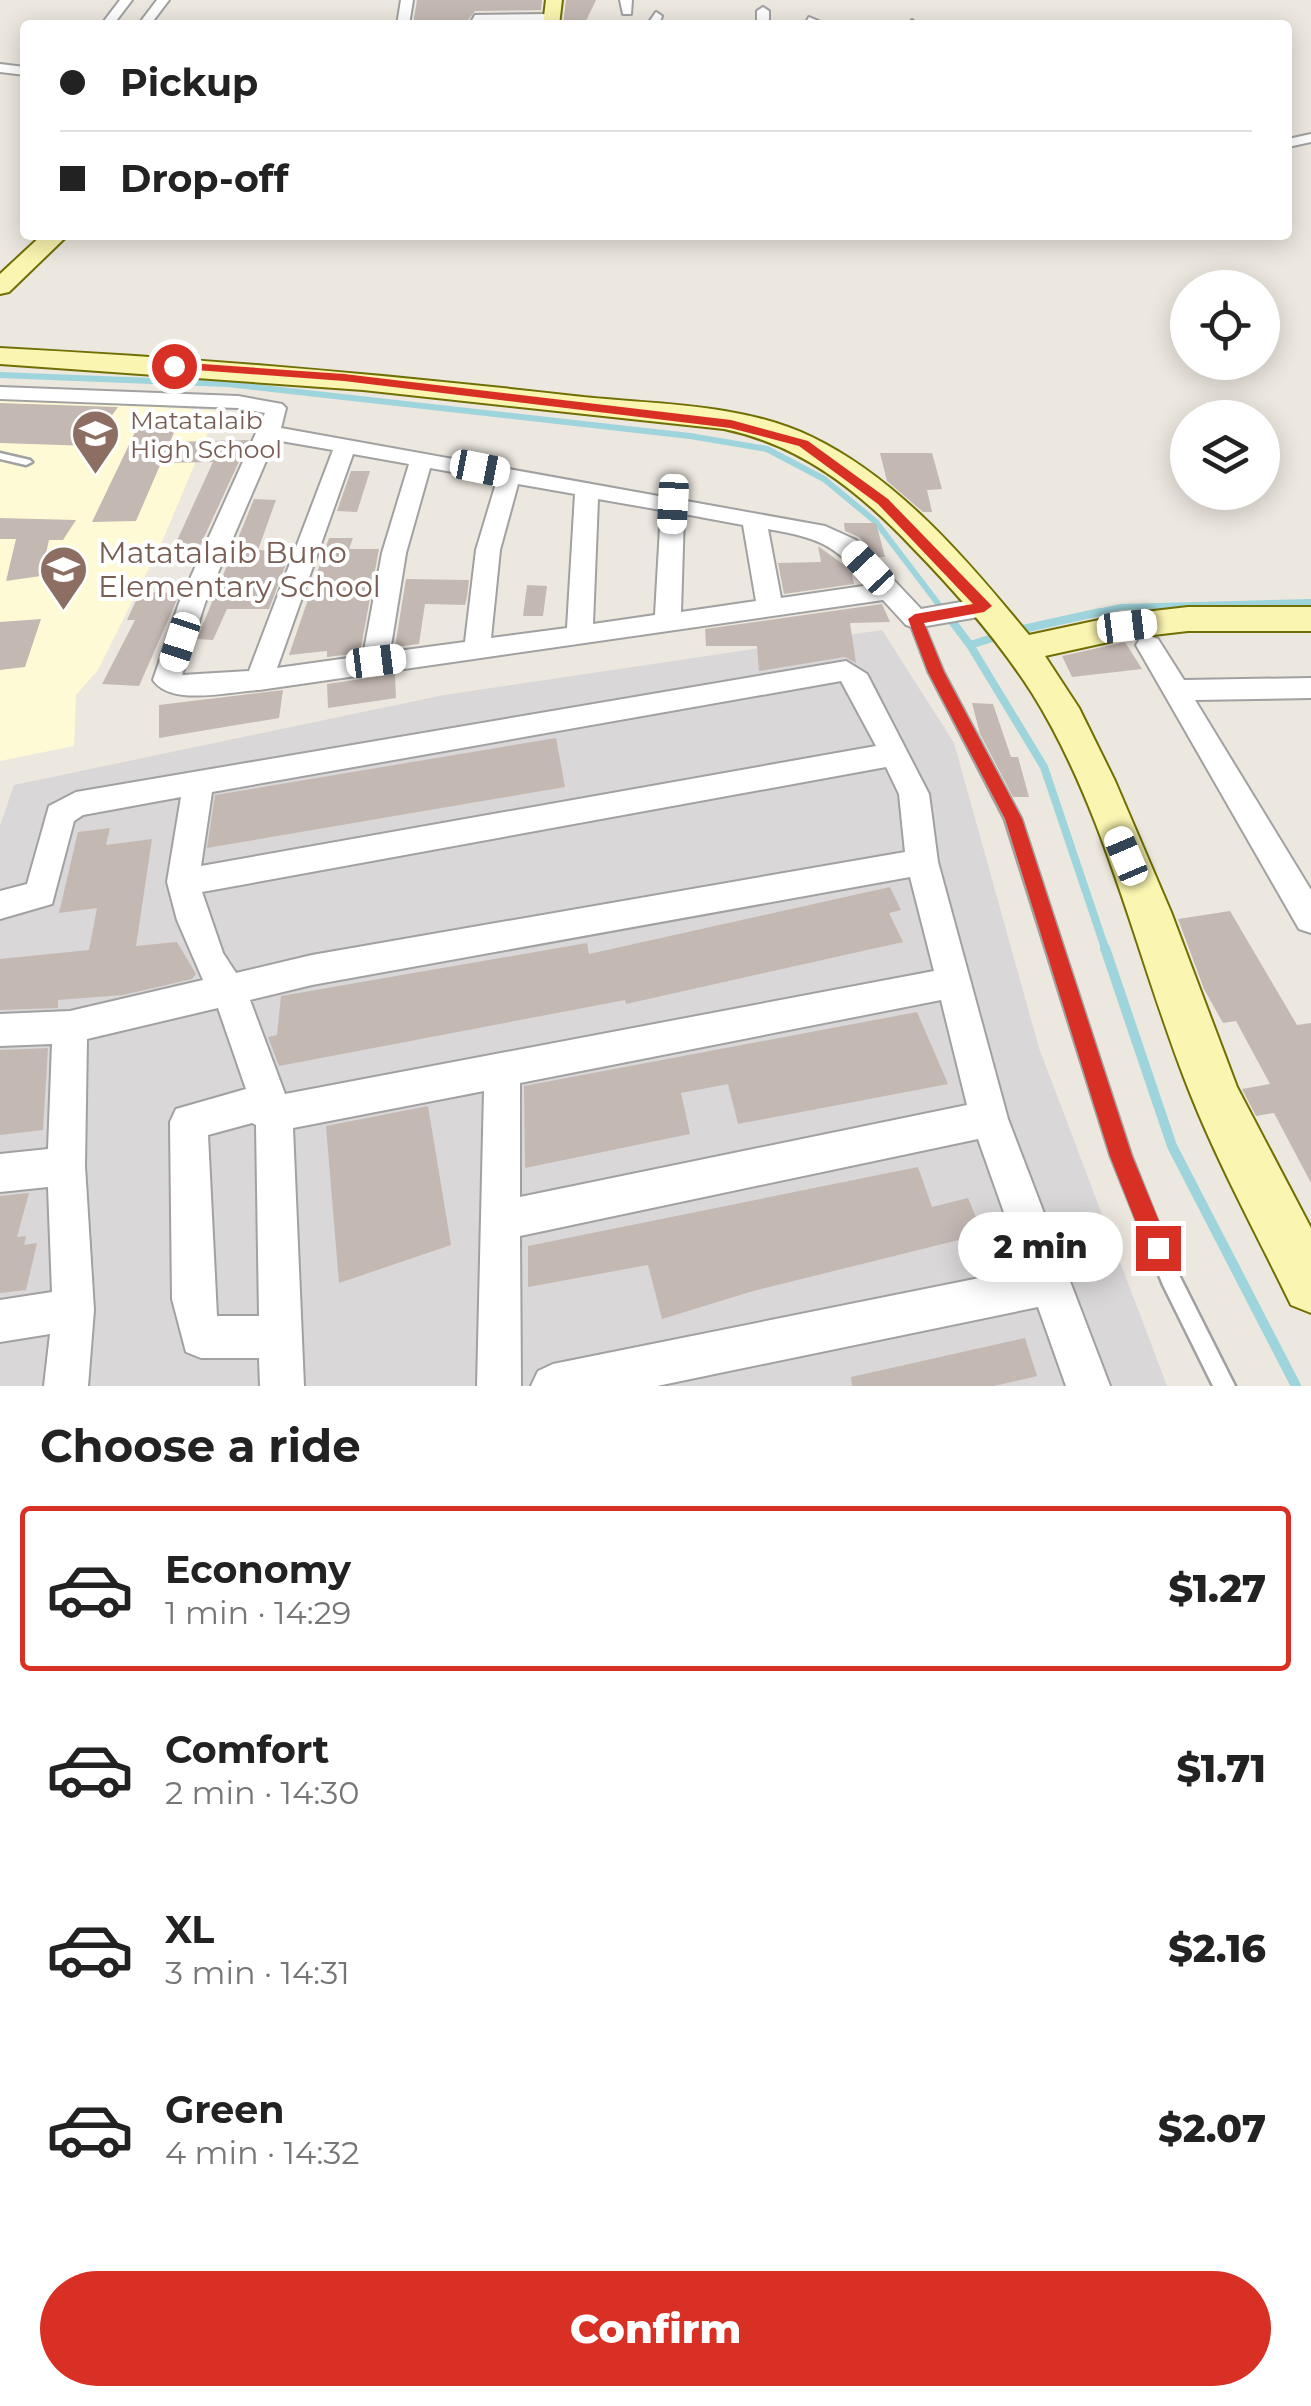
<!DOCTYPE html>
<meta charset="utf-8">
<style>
body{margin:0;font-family:Montserrat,sans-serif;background:#f2f2f2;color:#222;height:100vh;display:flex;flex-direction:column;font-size:38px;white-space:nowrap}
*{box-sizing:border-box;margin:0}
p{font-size:32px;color:#767676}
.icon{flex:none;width:55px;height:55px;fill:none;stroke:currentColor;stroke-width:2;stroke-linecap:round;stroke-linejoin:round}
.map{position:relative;height:1386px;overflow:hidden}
.details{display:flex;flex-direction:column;background:#fff;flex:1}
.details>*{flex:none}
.banner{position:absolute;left:20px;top:20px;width:1272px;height:220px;border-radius:10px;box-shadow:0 5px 25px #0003;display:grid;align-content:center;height:220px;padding:0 40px;background:#fff}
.fabs{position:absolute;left:1170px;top:270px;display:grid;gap:20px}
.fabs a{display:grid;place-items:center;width:110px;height:110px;border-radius:50%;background:#fff;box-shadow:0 5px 25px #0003;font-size:50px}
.end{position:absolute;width:45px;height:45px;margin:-22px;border:12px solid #d93025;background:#fff;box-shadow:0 0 0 5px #fff}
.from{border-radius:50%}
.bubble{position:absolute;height:70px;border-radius:35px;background:#fff;box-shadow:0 5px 25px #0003;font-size:32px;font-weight:800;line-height:70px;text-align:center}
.car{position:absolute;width:30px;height:60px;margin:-30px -15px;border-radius:12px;box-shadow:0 0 8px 2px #0007;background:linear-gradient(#fff 24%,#345 0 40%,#fff 0 76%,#345 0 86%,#fff 0)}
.banner b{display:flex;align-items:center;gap:35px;height:95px;font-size:38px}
.banner b+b{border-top:2px solid #e0e0e0}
.banner i{width:25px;height:25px;background:#222}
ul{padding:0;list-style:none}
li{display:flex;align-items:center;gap:30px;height:165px;margin:0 20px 15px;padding:0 20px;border:5px solid transparent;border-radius:10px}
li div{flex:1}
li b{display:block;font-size:38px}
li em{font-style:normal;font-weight:800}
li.on{border-color:#d93025}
li>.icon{width:90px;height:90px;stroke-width:1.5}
h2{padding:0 40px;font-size:45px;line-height:120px}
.cta{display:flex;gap:20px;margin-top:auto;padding:20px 40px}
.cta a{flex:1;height:115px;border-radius:60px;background:#d93025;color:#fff;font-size:40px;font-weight:800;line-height:115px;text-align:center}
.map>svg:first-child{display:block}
.residential{fill:#d9d7d7}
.education{fill:#fffad6}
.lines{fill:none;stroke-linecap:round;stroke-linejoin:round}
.stream-far2{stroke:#9ed4db;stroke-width:6}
.stream-far1{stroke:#9ed4db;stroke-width:8}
.stream{stroke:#9ed4db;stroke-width:10}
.building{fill:#c4b8b3}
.lane-casing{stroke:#a1a1a1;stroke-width:5}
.street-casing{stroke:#a1a1a1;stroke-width:4}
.secondary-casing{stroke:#6f6f03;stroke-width:4}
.lane{fill:#fff;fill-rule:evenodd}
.street{fill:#fff;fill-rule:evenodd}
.secondary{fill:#faf5b0;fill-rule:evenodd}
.route{fill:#d93025}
.labels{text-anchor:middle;stroke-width:8;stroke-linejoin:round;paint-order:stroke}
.far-education-label{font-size:25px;fill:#785e54;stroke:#fff;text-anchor:start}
.education-label{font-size:30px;fill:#785e54;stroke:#fff;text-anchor:start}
</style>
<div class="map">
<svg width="1311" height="1386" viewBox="0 0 1311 1386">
<rect width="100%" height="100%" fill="#ece7df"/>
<polygon class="residential" points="882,630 954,743 1039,1048 1167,1386 0,1386 0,826 14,785 444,695"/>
<polygon class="education" points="0,395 217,411 162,542 98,670 76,695 74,746 0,761"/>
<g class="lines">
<g class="stream-far2">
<polyline points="0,375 228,384 690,436 767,449 824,479 876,522 946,614"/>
<polyline points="1089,614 1121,607 1311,602"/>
</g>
<g class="stream-far1">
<polyline points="945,612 970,645 1044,767 1106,951"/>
<polyline points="1023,629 1100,612"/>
<polyline points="970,645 999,636"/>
</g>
<polyline class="stream" points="1105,948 1172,1146 1296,1386"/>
</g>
<g class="building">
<polygon points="417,0 542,0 541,10 475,11 468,20 413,25"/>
<polygon points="566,0 596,0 584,25 563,25"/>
<polygon points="0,403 118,407 90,446 0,443"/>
<polygon points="137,428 176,428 170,442 249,440 200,546 174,547 213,462 161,463 136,521 92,522"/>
<polygon points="880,453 932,453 942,489 927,490 932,512 923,512 887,481"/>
<polygon points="351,471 370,471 357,512 337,511"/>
<polygon points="254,499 276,500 258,550 291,551 269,609 227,609 213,640 197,639"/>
<polygon points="0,518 76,520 63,540 49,540 41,576 6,581 16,539 0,539"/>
<polygon points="844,523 876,523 885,557 878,557 859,537 845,531"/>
<polygon points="329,538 353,538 349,549 379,549 360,653 327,657 327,651 289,655"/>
<polygon points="818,546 851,570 854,584 784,594 778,563 821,562"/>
<polygon points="406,579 469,580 467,597 465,605 425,604 419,644 395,647"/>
<polygon points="527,585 547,586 543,616 523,616"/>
<polygon points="140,592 180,593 139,686 102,684 135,620 127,620"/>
<polygon points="882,604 890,622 850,623 856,663 845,657 759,671 757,646 706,646 705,629"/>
<polygon points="41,619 25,667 0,670 0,622"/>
<polygon points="1125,642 1142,669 1072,677 1062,656"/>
<polygon points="395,674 396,698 328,708 327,684"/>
<polygon points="283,690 279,718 159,738 159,705"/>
<polygon points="972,703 993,704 1011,757 1018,757 1029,797 1013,797 980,734"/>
<polygon points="556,738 565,787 207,848 215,795"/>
<polygon points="110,828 106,845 152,839 136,946 177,942 196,974 192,979 123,995 58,1000 58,1008 0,1010 0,959 89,950 97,908 59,913 78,832"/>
<polygon points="890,887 901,910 889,913 903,942 626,1004 625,1000 279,1066 268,1037 277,1035 281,996 587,943 589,954"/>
<polygon points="1230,911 1297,1025 1311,1023 1311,1183 1274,1113 1256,1116 1242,1089 1270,1084 1236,1021 1223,1023 1204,989 1178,919"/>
<polygon points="917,1012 948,1084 738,1124 728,1084 681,1093 690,1134 525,1168 524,1086"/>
<polygon points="48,1048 43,1130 0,1135 0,1050"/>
<polygon points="428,1106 451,1245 339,1283 326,1126"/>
<polygon points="918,1167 932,1207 968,1198 983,1234 753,1291 662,1319 648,1265 528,1287 528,1246"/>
<polygon points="29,1193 17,1237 26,1236 24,1245 37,1243 26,1290 0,1293 0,1196"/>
<polygon points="1025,1338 1037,1376 994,1386 852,1386 851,1377"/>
</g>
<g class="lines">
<defs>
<g id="lane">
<polygon points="0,453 30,460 32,462 26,465 0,459"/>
<polygon points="915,615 921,619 943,672 1021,819 1131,1156 1177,1271 1235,1386 1213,1386 1163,1285 1111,1156 1005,819 929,672 909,619"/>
</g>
<g id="street">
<polygon points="120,0 132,0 113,25 101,25"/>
<polygon points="157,0 169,0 150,25 138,25"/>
<polygon points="401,0 413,0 409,25 397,25"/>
<polygon points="620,0 632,0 631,14 623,14"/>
<polygon points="763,7 769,11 769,25 757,25 757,11"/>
<polygon points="656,12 662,16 659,25 647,25"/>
<polygon points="475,15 552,14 558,18 552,22 471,22"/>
<polygon points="809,17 828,25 805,24"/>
<polygon points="912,20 919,25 907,25"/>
<polygon points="0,64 25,67 25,75 0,72"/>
<polygon points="1311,134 1311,142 1288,147 1288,139"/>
<path d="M0,387L238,396L282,404L286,408L281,428L825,526L856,540L921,609L984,598L997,607L984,616L915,628L906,625L883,600L259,690C231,691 171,707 153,680L179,603L265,413L238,408L0,399ZM275,440L333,450L249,671L182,675L205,603ZM353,454L409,464L382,553L363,656L277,668ZM430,468L497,480L476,550L465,642L390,652L406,553ZM518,484L575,494L567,628L491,638L500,550ZM598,499L661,510L655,615L593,624ZM684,514L743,525L756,601L681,612ZM768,529C823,539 833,544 870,585L781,598Z"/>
<polygon points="1149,636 1158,639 1184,680 1311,678 1311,698 1195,700 1311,890 1311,933 1299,929 1136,645 1140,639"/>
<path d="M846,661L867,674L929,794L938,862L1008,1119L1110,1386H1066L1038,1307L657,1386H531L538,1371L553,1364L1024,1269L978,1139L520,1236L521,1386H477L484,1091L293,1128L304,1386H260L259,1358H201L186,1352L172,1299L170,1122L176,1109L246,1089L218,1008L87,1039L85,1166L94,1310L88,1386H44L50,1334L0,1342V1300L52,1292L48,1187L0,1192V1154L48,1149L52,1044L0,1046V1014L70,1011L203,980L177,920L167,882L181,797L83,815L74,821L52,904L0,919V891L27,884L49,806L76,792ZM841,681L876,746L201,866L212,792ZM886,767L899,794L905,852L312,955L236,973L223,953L202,892ZM910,877L934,971L285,1094L250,1000L312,985ZM941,1000L967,1105L520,1197V1083ZM252,1123L256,1125L259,1316H217L208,1135Z"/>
</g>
<g id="secondary">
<polygon points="546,0 562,0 559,25 543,25"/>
<polygon points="42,235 68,235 9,292 0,294 0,274"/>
<path d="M0,348C192,358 383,374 574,396C653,405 739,402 812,437C899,479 969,562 1029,635L1127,614L1188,607H1311V631H1188L1127,638L1045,656L1079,708L1115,781L1171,912L1237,1087L1311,1228V1313L1291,1305C1257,1235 1219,1166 1190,1093C1138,963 1107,813 1032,693C998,640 956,592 912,547C859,491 801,445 724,429L363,390L0,364Z"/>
</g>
</defs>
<use href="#lane" class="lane-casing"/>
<use href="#street" class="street-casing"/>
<use href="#secondary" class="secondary-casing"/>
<use href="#lane" class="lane"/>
<use href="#street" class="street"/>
<use href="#secondary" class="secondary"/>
</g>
<polygon class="route" points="174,362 344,374 731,420 808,441 888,499 992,606 984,612 924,623 944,672 1022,819 1132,1156 1170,1248 1166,1256 1158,1259 1149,1256 1146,1248 1110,1156 1005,819 928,672 908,619 915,614 973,604 878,504 799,446 730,428 344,381 169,368"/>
<defs>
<symbol id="school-pin" viewBox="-11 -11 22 30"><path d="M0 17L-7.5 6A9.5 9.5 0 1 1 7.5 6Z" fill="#8d6e63" stroke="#fff"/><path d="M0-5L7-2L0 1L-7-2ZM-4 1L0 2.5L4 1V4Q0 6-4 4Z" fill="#fff"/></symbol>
</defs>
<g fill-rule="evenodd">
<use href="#school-pin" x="68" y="406" width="55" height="75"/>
<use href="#school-pin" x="36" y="542" width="55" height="75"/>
</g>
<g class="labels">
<g class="far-education-label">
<text x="130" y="429">Matatalaib<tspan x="130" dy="29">High School</tspan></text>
</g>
<g class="education-label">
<text x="98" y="563">Matatalaib Buno<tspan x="98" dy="34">Elementary School</tspan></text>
</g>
</g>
</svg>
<div class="fabs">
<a><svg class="icon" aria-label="locate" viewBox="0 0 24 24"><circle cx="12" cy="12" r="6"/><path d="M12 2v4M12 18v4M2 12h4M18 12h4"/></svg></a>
<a><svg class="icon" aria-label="layers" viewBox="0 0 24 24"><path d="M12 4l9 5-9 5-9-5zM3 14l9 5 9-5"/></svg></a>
</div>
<i class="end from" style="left:174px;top:366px"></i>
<i class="end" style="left:1158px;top:1248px"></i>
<div class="bubble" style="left:958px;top:1212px;width:165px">2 min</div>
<i class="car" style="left:480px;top:468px;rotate:101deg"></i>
<i class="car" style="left:673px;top:504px;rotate:183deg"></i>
<i class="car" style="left:868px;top:568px;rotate:317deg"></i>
<i class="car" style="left:1127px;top:626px;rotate:83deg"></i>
<i class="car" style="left:180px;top:642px;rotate:198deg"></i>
<i class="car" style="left:376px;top:661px;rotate:83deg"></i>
<i class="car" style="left:1126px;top:856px;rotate:337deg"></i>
<div class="banner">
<b><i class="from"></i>Pickup</b>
<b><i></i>Drop-off</b>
</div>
</div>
<section class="details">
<h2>Choose a ride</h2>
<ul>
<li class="on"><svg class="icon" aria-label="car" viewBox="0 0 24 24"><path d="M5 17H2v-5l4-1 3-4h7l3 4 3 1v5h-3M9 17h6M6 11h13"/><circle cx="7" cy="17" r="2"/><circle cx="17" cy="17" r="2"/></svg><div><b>Economy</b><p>1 min · 14:29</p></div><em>$1.27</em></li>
<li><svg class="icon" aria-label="car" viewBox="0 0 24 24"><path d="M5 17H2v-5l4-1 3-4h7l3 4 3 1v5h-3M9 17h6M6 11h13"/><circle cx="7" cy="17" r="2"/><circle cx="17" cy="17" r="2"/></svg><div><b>Comfort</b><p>2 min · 14:30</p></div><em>$1.71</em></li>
<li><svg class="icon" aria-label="car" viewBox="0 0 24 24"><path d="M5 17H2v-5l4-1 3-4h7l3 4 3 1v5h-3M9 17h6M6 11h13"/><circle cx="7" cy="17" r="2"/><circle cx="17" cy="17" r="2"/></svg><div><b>XL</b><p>3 min · 14:31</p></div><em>$2.16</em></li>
<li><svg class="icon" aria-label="car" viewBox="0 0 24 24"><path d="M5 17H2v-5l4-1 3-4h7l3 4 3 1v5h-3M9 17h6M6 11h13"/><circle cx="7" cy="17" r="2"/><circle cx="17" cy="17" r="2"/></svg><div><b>Green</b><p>4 min · 14:32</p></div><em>$2.07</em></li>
</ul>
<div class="cta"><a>Confirm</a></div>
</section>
